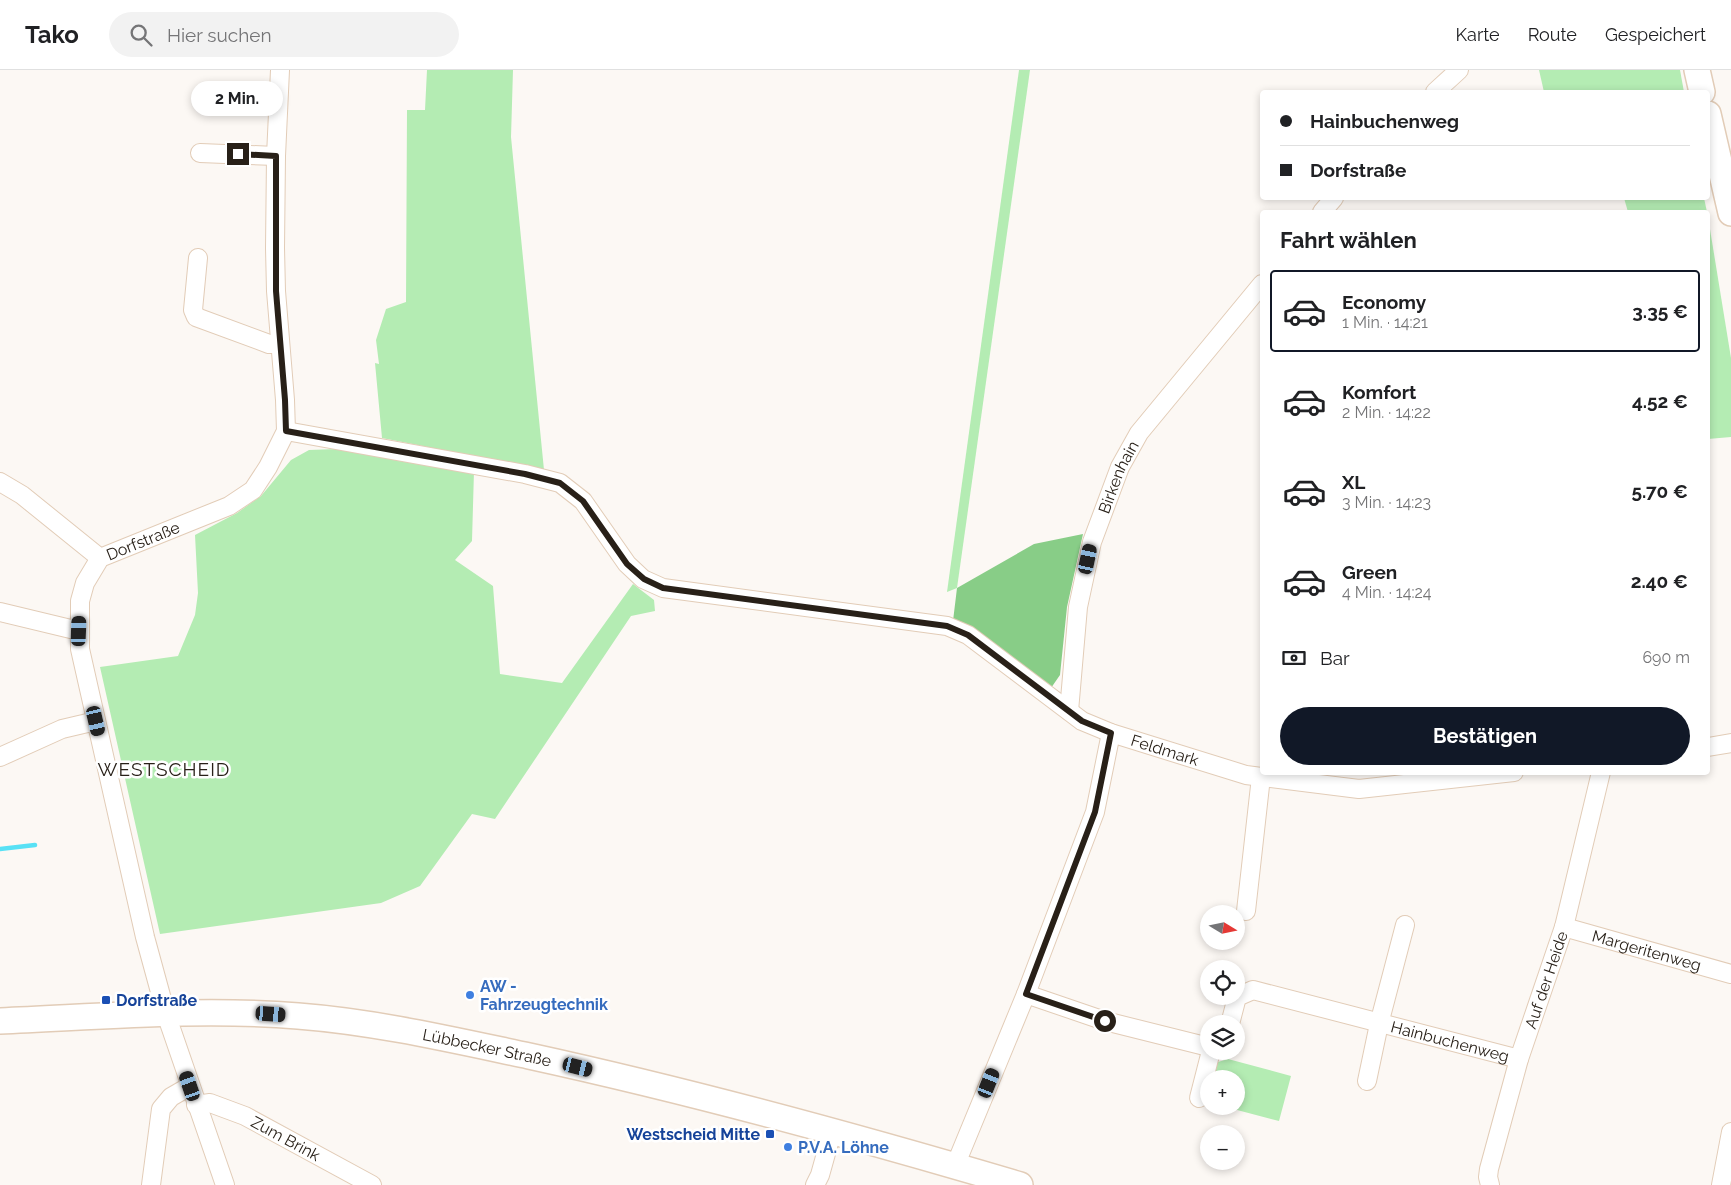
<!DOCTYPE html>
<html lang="de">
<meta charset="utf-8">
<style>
body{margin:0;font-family:Raleway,sans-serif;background:#f2f2f2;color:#202124;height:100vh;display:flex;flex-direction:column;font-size:19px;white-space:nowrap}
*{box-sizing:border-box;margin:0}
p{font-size:16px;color:#757577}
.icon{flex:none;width:28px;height:28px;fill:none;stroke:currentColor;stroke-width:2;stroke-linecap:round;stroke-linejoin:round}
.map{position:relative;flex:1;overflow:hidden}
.drawer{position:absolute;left:1260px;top:140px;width:450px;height:565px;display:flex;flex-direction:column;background:#fff;border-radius:5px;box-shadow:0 2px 8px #0003}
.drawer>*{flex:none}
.top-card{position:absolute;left:1260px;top:20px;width:450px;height:110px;border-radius:5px;box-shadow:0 2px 8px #0003;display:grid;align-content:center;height:110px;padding:0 20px;background:#fff}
.needle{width:32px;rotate:100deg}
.tools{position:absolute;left:1200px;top:835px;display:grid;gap:10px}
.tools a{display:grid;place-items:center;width:45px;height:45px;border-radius:50%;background:#fff;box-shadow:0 2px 8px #0003;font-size:25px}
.end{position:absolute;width:22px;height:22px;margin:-11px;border:6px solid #282018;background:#fff;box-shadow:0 0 0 2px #fff}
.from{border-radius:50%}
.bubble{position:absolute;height:35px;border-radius:18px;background:#fff;box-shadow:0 2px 8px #0003;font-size:16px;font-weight:700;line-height:35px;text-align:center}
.car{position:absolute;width:15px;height:30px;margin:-15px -8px;border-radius:6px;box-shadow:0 0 4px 1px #0007;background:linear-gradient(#222 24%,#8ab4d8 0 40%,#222 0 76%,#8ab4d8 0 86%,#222 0)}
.top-card b{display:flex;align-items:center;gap:18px;height:48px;font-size:19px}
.top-card b+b{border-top:1px solid #e0e0e0}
.top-card i{width:12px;height:12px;background:#202124}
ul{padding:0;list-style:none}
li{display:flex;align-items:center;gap:15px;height:82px;margin:0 10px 8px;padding:0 10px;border:2px solid transparent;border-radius:5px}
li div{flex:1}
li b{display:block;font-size:19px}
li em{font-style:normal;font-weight:700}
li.active{border-color:#111827}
li>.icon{width:45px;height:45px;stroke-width:1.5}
h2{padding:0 20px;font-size:22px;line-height:60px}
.pay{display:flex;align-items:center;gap:12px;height:55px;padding:0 20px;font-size:19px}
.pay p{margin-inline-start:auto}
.action{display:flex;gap:10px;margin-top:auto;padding:10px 20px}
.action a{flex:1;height:58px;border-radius:30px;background:#111827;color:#fff;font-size:20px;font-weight:700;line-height:58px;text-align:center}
header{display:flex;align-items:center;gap:30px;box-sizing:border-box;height:70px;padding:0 25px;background:#fff;border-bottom:1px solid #e0e0e0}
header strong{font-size:24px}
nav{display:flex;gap:28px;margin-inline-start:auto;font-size:18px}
.search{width:350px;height:45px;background:#f2f2f2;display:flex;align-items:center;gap:12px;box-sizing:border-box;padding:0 18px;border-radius:28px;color:#757577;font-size:19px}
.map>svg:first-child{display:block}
.green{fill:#b4ecb3}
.forest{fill:#88cd87}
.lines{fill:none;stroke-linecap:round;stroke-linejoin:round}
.stream{stroke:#58e1f5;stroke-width:4.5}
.minor-casing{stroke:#e2ccb7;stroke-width:20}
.secondary-casing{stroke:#e2ccb7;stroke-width:28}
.minor{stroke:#fff;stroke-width:18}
.secondary{stroke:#fff;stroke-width:25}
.route{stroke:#282018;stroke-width:6}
.shop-dot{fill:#3f7fe0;stroke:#fff;stroke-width:2}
.transit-dot{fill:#1a4fb4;stroke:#fff;stroke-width:2}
.labels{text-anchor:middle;stroke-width:5;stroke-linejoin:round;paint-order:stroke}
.street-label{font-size:16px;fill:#282018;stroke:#fff}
.shop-label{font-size:16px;font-weight:bold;fill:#366cbe;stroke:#fff;text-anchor:start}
.transit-label{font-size:16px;font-weight:bold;fill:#164399;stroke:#fff;text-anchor:start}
.quarter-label{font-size:19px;letter-spacing:1px;fill:#282018;stroke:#fff}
</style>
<header>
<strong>Tako</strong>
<div class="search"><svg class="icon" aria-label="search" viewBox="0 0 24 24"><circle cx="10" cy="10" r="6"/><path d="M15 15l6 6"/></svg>Hier suchen</div>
<nav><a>Karte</a><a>Route</a><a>Gespeichert</a></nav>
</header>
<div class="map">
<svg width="1731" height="1115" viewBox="0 0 1731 1115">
<rect width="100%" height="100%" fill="#fcf8f4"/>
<g class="green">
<polygon points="427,0 513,0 511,67 544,400 382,368 375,293 379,294 376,270 386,239 406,232 407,40 425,40"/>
<polygon points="1019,0 1030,0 957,518 947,522"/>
<polygon points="1539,0 1680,0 1684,22 1544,22"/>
<polygon points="1624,128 1704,128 1707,142 1628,142"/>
<polygon points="1708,147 1731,288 1731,367 1708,369"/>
<polygon points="337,379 474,401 472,471 455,490 493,516 500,604 562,613 633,514 654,530 655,541 631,546 495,749 472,744 420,816 381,833 160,864 100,597 178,586 195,545 198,523 195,465 237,443 261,426 291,390 309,380"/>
<polygon points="1228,989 1291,1006 1279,1051 1222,1036 1236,1036 1236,1009 1213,1009 1218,992"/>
</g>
<polygon class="forest" points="1083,464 1067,537 1060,605 1051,618 972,557 953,551 957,518 1034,474"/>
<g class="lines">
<polyline class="stream" points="0,779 35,775"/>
<defs>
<g id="minor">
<polyline points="1435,22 1459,0"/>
<polyline points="200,83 276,86"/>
<polyline points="1322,142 1334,128"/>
<polyline points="198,188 193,240 196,247 269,274 280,274"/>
<path id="s1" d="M286,361L525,404L560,413L583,431L627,494L643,509L663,518L947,556L968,565L1082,651L1111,663L1246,705L1359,719L1514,702"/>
<polyline points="0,412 22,425 100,488"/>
<polyline points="0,542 79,561"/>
<path id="s2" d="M1069,641L1078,537L1092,472L1120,397L1139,363L1262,214"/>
<polyline points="1708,677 1731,673"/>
<polyline points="0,687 62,659 96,651"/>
<polyline points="1246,841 1261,707"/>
<path id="s3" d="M1564,857L1731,904"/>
<polyline points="1026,924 1105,951 1209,977"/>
<path id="s4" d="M1230,954L1237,927L1253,920L1519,989"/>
<polyline points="1367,1011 1379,954 1405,855"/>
<polyline points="1199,1028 1211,981"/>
<path id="s5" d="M196,1035L210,1033L245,1046L372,1115"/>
<polyline points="955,1096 1026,924 1095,742 1111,663"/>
<polyline points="151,1115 161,1039 171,1027 190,1016"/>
<path id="s6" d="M225,1115L166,944L145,867L80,579V531L85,513L100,488L229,436L253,420L268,397L286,361L285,330L276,221L275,178L276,86L280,0"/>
<polyline points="815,1115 820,1105 832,1062"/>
<path id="s7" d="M1490,1115L1488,1107L1489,1099L1519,989L1564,857L1601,702"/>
<polyline points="1721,1115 1731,1062"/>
</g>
<g id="secondary">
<polyline points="1697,0 1702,22"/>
<polyline points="1708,44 1731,143"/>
<path id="s8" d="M0,951C98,947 200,938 298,946C376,952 453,970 529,986C694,1022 858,1067 1020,1115"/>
</g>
</defs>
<use href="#minor" class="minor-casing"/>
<use href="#secondary" class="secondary-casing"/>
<use href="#minor" class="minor"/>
<use href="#secondary" class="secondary"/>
</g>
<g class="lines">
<polyline class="route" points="238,84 276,86 276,221 285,330 286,361 525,404 560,413 583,431 627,494 644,509 663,518 947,556 968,565 1082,651 1111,663 1095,742 1026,924 1105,951"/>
</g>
<g class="shop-dot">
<circle cx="470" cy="925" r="5"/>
<circle cx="788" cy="1077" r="5"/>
</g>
<g class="transit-dot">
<rect x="101" y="925" width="10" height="10" rx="2.5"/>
<rect x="765" y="1059" width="10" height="10" rx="2.5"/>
</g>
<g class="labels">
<g class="street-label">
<text dy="6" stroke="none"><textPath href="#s2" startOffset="241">Birkenhain</textPath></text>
<text dy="6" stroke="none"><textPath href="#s6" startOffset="698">Dorfstraße</textPath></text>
<text dy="6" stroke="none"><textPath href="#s1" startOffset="969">Feldmark</textPath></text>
<text dy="6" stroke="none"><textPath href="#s3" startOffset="86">Margeritenweg</textPath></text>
<text dy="6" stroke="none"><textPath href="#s7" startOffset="214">Auf der Heide</textPath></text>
<text dy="6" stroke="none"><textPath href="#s4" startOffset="249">Hainbuchenweg</textPath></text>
<text dy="6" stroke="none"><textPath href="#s8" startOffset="490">Lübbecker Straße</textPath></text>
<text dy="6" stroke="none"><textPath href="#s5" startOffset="98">Zum Brink</textPath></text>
</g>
<g class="shop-label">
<text x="480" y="922">AW -<tspan x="480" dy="18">Fahrzeugtechnik</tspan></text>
<text x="798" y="1083">P.V.A. Löhne</text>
</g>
<g class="transit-label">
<text x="116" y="936">Dorfstraße</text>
<text x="760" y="1070" text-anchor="end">Westscheid Mitte</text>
</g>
<g class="quarter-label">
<text x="164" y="706">WESTSCHEID</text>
</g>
</g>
</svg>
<div class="tools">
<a><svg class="needle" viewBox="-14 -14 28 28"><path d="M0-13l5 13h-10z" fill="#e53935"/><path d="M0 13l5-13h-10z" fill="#757577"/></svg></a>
<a><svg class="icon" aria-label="locate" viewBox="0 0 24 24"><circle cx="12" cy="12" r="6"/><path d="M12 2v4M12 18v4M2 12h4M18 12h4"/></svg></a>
<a><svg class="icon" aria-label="layers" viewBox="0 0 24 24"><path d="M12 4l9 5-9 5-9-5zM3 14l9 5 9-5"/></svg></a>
<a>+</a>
<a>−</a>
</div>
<i class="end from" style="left:1105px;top:951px"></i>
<i class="end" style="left:238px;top:84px"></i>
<div class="bubble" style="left:191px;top:11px;width:92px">2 Min.</div>
<i class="car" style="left:1088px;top:489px;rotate:12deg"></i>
<i class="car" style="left:79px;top:561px;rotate:2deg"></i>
<i class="car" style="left:96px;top:651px;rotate:167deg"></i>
<i class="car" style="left:271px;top:944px;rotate:94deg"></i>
<i class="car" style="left:578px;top:997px;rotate:104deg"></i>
<i class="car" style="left:989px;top:1013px;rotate:22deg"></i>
<i class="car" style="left:190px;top:1016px;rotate:341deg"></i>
<div class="top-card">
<b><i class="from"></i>Hainbuchenweg</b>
<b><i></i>Dorfstraße</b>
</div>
<section class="drawer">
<h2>Fahrt wählen</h2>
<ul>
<li class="active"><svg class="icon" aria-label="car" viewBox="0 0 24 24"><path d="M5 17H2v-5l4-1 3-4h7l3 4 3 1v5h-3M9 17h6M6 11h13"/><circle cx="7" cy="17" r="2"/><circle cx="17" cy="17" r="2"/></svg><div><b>Economy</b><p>1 Min. · 14:21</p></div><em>3.35 €</em></li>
<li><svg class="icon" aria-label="car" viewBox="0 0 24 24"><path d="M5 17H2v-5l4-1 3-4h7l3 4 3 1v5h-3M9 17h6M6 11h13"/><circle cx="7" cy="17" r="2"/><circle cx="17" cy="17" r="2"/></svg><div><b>Komfort</b><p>2 Min. · 14:22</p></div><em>4.52 €</em></li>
<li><svg class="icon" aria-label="car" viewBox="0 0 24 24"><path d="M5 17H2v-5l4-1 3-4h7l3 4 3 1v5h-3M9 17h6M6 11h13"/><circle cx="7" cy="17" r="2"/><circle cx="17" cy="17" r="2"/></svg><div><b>XL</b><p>3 Min. · 14:23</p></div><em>5.70 €</em></li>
<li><svg class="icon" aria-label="car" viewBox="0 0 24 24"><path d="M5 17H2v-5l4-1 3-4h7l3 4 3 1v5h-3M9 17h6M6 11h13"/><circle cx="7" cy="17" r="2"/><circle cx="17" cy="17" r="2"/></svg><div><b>Green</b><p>4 Min. · 14:24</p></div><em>2.40 €</em></li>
</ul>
<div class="pay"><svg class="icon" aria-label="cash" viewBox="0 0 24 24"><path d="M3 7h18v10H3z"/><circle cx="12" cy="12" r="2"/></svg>Bar<p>690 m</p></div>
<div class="action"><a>Bestätigen</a></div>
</section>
</div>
